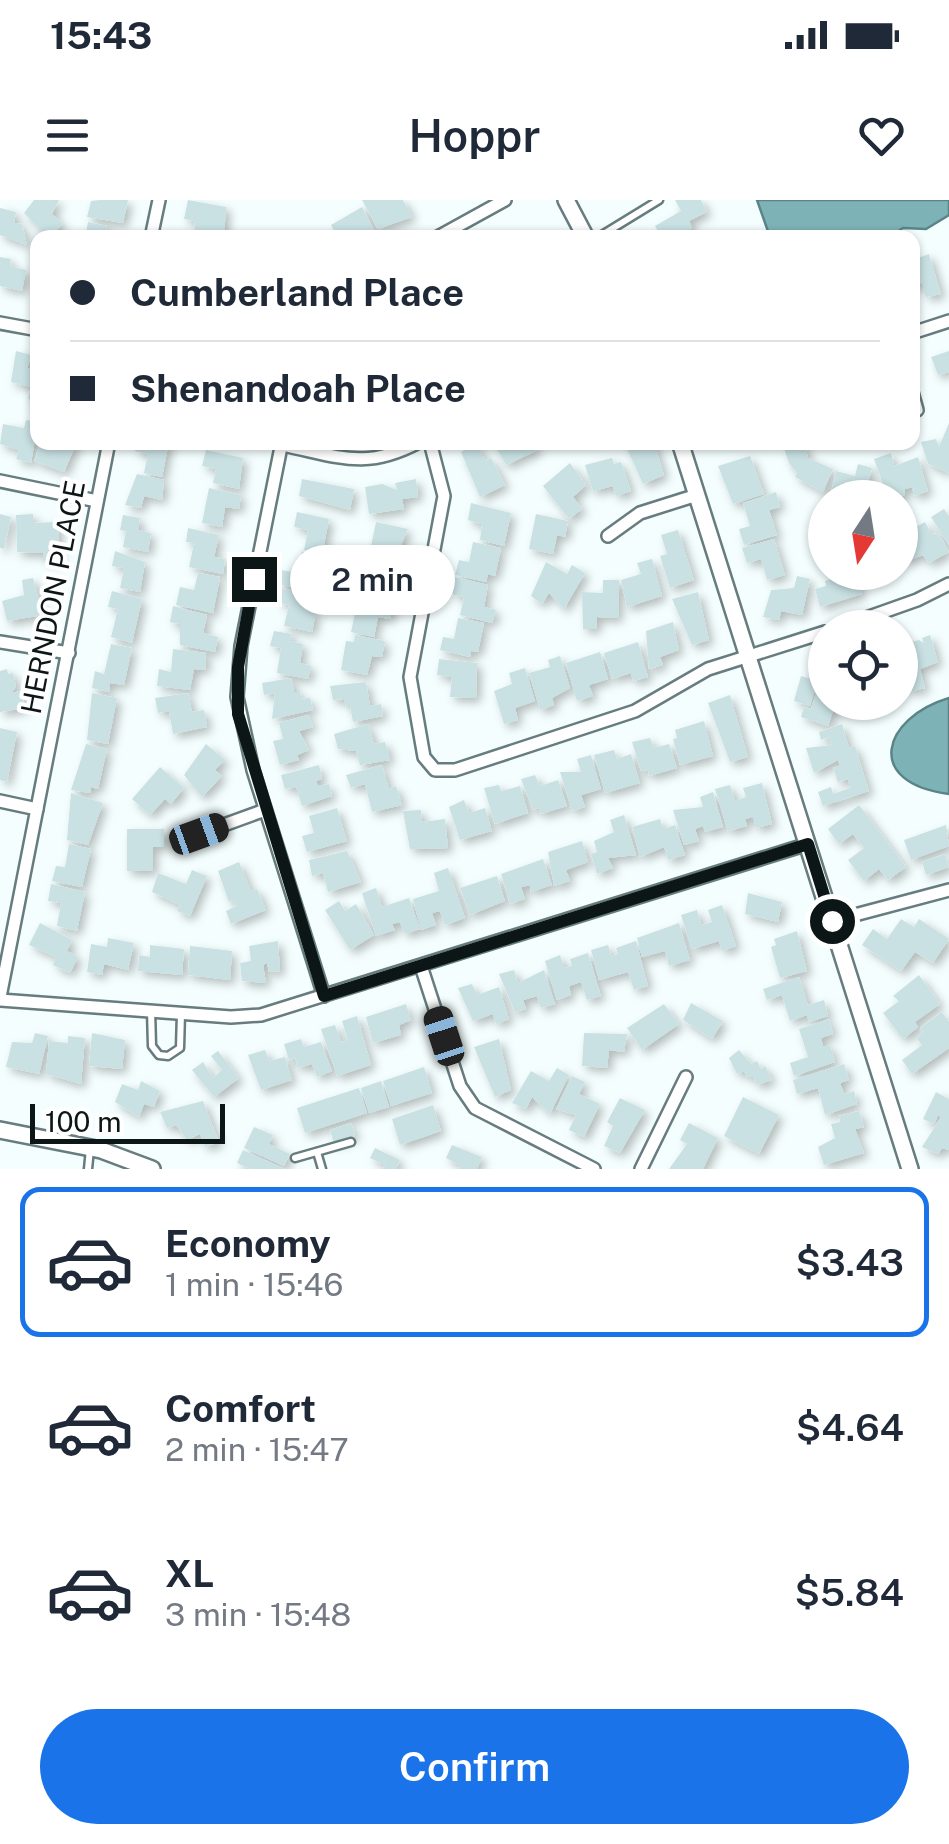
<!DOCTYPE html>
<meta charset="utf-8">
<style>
body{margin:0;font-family:"Public Sans",sans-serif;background:#f2f2f3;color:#1f2937;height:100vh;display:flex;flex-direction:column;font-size:38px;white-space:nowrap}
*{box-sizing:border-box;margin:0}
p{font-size:32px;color:#747a83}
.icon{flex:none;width:55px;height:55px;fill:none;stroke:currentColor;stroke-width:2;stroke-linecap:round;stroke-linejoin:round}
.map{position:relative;height:969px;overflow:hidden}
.side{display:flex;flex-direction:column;background:#fff;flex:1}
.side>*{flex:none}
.hud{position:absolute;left:30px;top:30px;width:890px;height:220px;border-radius:20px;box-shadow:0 2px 8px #0004;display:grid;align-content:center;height:220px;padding:0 40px;background:#fff}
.needle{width:65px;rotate:192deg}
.buttons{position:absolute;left:808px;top:280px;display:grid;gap:20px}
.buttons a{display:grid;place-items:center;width:110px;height:110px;border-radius:50%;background:#fff;box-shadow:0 2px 8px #0004;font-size:50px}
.scale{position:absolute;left:30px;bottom:25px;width:195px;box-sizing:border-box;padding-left:10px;border:5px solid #0d1617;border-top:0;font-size:28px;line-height:35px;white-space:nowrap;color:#0d1617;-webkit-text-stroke:8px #fff;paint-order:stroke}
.end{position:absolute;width:45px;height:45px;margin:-22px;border:12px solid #0d1617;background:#fff;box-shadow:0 0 0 5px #fff}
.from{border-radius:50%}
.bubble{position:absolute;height:70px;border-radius:35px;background:#fff;box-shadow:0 2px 8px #0004;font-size:32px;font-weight:600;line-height:70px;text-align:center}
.car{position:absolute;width:30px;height:60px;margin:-30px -15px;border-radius:12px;box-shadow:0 0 8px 2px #0007;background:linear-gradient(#222 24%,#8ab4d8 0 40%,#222 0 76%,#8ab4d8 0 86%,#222 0)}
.hud b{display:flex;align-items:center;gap:35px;height:95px;font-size:38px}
.hud b+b{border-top:2px solid #e0e1e3}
.hud i{width:25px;height:25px;background:#1f2937}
ul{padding:18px 0 0;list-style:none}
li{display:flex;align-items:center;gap:30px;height:150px;margin:0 20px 15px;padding:0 20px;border:5px solid transparent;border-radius:20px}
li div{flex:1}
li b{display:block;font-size:38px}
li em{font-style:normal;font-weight:600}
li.active{border-color:#1a73e8}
li>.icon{width:90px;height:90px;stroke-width:1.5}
.primary-button{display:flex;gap:20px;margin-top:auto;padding:20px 40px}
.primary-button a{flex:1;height:115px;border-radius:60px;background:#1a73e8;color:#fff;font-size:40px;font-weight:600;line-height:115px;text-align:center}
.status{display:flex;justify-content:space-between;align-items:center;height:70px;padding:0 50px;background:#fff;direction:ltr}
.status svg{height:28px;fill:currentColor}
header{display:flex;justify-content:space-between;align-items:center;height:130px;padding:0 40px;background:#fff;font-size:45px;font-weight:600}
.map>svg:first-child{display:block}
.water{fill:#7db3b7;stroke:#5b8487;stroke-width:2.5}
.building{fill:#c9e1e3;filter:url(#shadow)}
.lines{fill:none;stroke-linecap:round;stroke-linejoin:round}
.lane-casing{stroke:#667c7e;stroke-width:11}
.street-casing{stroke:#667c7e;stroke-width:16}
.secondary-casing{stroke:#667c7e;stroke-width:20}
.lane{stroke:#fff;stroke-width:6}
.street{stroke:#fff;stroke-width:11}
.secondary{stroke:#fff;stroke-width:15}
.route{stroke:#0d1617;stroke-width:12}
.labels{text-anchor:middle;stroke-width:8;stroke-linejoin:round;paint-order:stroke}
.street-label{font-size:28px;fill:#0d1617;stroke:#fff}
</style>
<div class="status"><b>15:43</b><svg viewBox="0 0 49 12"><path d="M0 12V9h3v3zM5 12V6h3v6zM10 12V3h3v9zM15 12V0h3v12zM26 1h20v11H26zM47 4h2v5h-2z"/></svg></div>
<header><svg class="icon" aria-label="menu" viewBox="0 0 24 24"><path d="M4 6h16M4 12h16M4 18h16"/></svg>Hoppr<svg class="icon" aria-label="heart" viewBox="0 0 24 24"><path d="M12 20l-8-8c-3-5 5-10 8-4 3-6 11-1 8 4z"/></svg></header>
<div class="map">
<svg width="949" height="969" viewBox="0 0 949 969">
<defs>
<filter id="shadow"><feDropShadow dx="4.5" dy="4.5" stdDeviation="5" flood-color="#0004"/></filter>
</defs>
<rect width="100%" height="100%" fill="#f4fefe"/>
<g class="water">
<polygon points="757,0 949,0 949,15 926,29 903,28 889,37 770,37"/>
<path d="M949,498V594C863,583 882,518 949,498Z"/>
</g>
<g class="building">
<polygon points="34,0 59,0 52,14 63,24 49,38 24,13"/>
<polygon points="100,0 128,0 123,23 87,17 91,1"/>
<polygon points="188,0 226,7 224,38 194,38 195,21 184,19"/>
<polygon points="362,0 403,0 412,17 378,29"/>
<polygon points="675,0 701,0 707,12 689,21 692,28 675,38 662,38 655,26 681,11"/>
<polygon points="362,7 378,38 361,38 359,33 338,38 331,25"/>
<polygon points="0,8 16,12 14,23 22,24 27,45 0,35"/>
<polygon points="88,22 107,26 105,38 85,38"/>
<polygon points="929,54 941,94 926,97 922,82 912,90 912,60"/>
<polygon points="0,57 11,59 10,66 26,70 22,91 0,86"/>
<polygon points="16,151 31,155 27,169 38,167 38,202 28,199 31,187 11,182"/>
<polygon points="949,151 949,172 938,175 931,157"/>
<polygon points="26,220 38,222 31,263 16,259 19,250 0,244 3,224 24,228"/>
<polygon points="949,223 949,273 928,264 921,242 936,239 939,247"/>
<polygon points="52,242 77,242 64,272 34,261 40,244 49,249"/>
<polygon points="137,242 169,242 162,277 144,273 148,254 135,251"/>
<polygon points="493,242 534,242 538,250 506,265"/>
<polygon points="624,242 654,242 664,275 643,284"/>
<polygon points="804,242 808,258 833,269 823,292 795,277 797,273 789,263 784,248"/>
<polygon points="476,244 486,261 491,258 505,285 480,297 461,252"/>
<polygon points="206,250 243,258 239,289 213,283 216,269 202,266"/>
<polygon points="891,253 894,266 918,257 928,291 914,296 912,287 906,289 905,285 905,295 888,298 874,259"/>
<polygon points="750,256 764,294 733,304 718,266"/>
<polygon points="612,258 614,264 621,262 631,291 616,296 613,286 593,291 585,265"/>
<polygon points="570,263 586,285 573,297 582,309 569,319 543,286"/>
<polygon points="858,264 872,268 864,298 830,297 836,271 855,276"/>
<polygon points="137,274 164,280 162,300 144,296 141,308 125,305"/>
<polygon points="302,279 354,289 350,310 299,296"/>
<polygon points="416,279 418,297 402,299 404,309 369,314 365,287 382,284 397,290 395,283"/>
<polygon points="209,288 241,295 239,309 225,307 222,327 202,323"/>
<polygon points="776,292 780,307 769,310 777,335 744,345 739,329 750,326 743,303"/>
<polygon points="471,303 511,313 504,346 480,340 482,324 468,320"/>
<polygon points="944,309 949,316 949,345 931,317"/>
<polygon points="297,312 329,319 322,355 304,350 308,330 294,327"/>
<polygon points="0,314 11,317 4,349 0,348"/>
<polygon points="33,314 33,323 58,322 59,360 43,360 43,353 17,352 16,315"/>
<polygon points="536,314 568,321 565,337 557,335 553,354 529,349"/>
<polygon points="123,315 140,318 138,330 151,333 148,352 123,347 126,331 120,330"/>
<polygon points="376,322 408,329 394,362 369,356"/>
<polygon points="925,322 931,333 940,335 949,352 929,363 923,355 906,362 900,336"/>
<polygon points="188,328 219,335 214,357 225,359 223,374 189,367 194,343 186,342"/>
<polygon points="678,330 694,380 670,388 660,356 667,354 661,335"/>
<polygon points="774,339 785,375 767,380 761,359 747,363 742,348"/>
<polygon points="473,342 501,348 495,376 488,374 486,382 455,375 459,360 469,362"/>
<polygon points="115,351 145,362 140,392 120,388 124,368 112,366"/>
<polygon points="302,352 321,357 314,392 278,384 281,370 298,373"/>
<polygon points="354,356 395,365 392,378 386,376 385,383 397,386 394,402 359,393 363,374 351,370"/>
<polygon points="652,359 662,396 627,407 621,380 641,374 637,363"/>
<polygon points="546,362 567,374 572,365 585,373 564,409 549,393 542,404 531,396"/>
<polygon points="854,372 862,394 820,407 815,389 826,386 825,381"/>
<polygon points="198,373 220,377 213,413 176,405 180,387 194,390"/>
<polygon points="797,376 810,379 802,415 781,411 779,420 763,417 771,390 794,388"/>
<polygon points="455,377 488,385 484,407 496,410 492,423 460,415 464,397 452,394"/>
<polygon points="33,378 43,415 7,421 2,401 24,395 22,380"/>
<polygon points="603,380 619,380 618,418 597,417 596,429 583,429 582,392 603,393"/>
<polygon points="281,388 310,394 307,409 316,412 312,432 284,426 289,405 279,403"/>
<polygon points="112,391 142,399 132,443 111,437 118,409 108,407"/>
<polygon points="698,392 709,440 692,445 672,399"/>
<polygon points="370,399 393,404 390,419 378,417 374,437 351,432 358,400"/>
<polygon points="173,406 207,415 203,433 218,437 215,452 180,445 180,424 170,422"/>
<polygon points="458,418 484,423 478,452 471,451 470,457 440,450 443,437 454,439"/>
<polygon points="673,422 679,450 660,457 663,465 649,469 646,431"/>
<polygon points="274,431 292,434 290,441 303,444 300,463 311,466 308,479 277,473 281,448 270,446"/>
<polygon points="355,435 385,441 382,457 372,456 367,475 341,470 346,441 354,442"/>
<polygon points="930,435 938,462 920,469 925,488 909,492 900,445 919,440 924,443 922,438"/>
<polygon points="638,442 648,477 633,481 631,473 612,479 604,453"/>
<polygon points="111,444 132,448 124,485 110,483 109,492 92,488 95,471 104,474"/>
<polygon points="173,449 206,453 205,470 194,469 190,490 157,486 159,469 171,472"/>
<polygon points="600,452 608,479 589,485 593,496 577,501 566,463"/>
<polygon points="560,456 570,488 552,498 554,505 540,510 529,473 550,467 548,460"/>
<polygon points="439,459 477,463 476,498 450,497 452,477 437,475"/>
<polygon points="824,467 825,502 836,502 828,526 801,517 804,507 811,509"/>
<polygon points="525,468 535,501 515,508 518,520 504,524 494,491 512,484 509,473"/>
<polygon points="7,469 8,474 13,473 16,487 11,493 21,491 25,508 0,512 0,471"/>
<polygon points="801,476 818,481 810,506 794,501"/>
<polygon points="291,478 294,492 300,492 301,499 310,498 313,510 272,519 275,493 264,495 262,483"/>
<polygon points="366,482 370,506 381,504 383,516 353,522 350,506 346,506 344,499 333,500 330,486"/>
<polygon points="92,493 117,498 108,544 87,540"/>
<polygon points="188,493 192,512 204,510 207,527 173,534 169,511 158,513 155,498"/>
<polygon points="730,495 748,557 730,562 708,503"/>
<polygon points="308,515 313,527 299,531 309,550 297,555 299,560 280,565 273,541 283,539 279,523"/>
<polygon points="704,521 713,556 680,565 673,539 677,538 675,530"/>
<polygon points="368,524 374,544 385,542 390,560 360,565 356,551 338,549 334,534"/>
<polygon points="842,524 849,548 855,546 869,591 823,606 818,592 831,587 833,594 850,588 848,579 838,582 833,568 840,566 838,560 814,573 806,548 832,545 829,537 821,540 819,532"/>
<polygon points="0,528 17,532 7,582 0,580"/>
<polygon points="650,538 654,548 669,544 677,568 649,576 648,570 641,571 632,542"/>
<polygon points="86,544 107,549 98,589 91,587 90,593 71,590"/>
<polygon points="206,544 225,560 215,570 222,576 202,597 184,575"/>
<polygon points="614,550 617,559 631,554 640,583 605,593 594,555"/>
<polygon points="591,555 601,589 581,595 585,607 572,611 560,572 581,572 577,559"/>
<polygon points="319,565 322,579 316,581 318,586 329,584 332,596 302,606 296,587 285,589 281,575"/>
<polygon points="382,565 389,589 396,586 402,605 372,612 365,584 351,588 346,575"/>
<polygon points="160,567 184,588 171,604 165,599 150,615 132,599"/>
<polygon points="535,575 540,586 558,580 567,606 541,614 539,608 533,610 521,579"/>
<polygon points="762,583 772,624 756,628 753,617 745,619 747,626 728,631 715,589 730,585 735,601 746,597 743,588"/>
<polygon points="499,585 501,591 520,586 528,613 495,624 484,588"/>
<polygon points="713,592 723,627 705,632 703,626 695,629 699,641 684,645 673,610 703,607 700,597"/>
<polygon points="71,593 103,603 88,645 67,640"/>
<polygon points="464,600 469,613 485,608 492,631 460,640 449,607"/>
<polygon points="859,605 906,667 888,680 879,669 864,681 848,660 864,648 853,634 839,644 828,629"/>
<polygon points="337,608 347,641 307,652 302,636 314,633 309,616"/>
<polygon points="421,610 422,622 445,619 448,648 410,649 403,611"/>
<polygon points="624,615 636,655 608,658 613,668 597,674 591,654 597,652 594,641 614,632 610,620"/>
<polygon points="660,619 663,629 675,625 685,655 668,660 664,647 640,657 632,627"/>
<polygon points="946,625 949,646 911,660 904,640"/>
<polygon points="127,629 164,629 164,647 153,647 153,671 127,671"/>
<polygon points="582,641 588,662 566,670 570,681 554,686 548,652"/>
<polygon points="69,644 91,649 82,687 52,681 56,666 65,667"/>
<polygon points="347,651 361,682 328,692 323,673 312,676 309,660"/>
<polygon points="945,654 949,667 926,675 922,662"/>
<polygon points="543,659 552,685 531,692 530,685 521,687 525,699 510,704 501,674"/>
<polygon points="239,662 251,691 257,689 266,710 231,724 226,711 236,706 234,699 229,702 218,671"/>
<polygon points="448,668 465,718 445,725 440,711 432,713 436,725 421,730 413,699 439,691 434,673"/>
<polygon points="192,670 207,676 190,716 177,711 180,705 152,692 158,673 186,684"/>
<polygon points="497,676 505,701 470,715 460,688"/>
<polygon points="51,684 85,692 77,731 57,726 61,703 48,701"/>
<polygon points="376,688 382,707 409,698 420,729 405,734 400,722 392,724 395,730 376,736 362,693"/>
<polygon points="748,693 782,702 778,722 745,714"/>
<polygon points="339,701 345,711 356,704 374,735 350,750 325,710"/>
<polygon points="722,705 736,746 722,751 719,741 692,749 681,715 697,710 701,725 712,722 708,710"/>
<polygon points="901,719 914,727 919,719 949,739 933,763 915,752 901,771 862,745 873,729 887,739"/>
<polygon points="40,723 72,740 67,751 78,757 70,773 53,765 56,757 29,745"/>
<polygon points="679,723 690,760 669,766 665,751 642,757 637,738"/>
<polygon points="797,731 807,771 780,778 771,747 776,745 774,739"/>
<polygon points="108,738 134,743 128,770 104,764 102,775 87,772 91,744 107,747"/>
<polygon points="278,741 280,771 269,772 267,763 263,765 266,783 242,781 240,763 251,761 249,746"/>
<polygon points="636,741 648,786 634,790 628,772 599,780 591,750 608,745 611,756 618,754 616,748"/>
<polygon points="150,745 184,749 182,775 138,771 139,755 150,757"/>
<polygon points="190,746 232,751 230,780 188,775"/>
<polygon points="588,753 601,796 587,800 581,782 569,786 571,795 557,800 545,761 560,755 564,768 572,766 570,759"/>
<polygon points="514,770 518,783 544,770 555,804 541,808 537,796 523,800 526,809 515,812 499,774"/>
<polygon points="919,775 940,804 915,822 918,827 903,839 883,813 899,801 893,796"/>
<polygon points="799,777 808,805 824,800 828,816 809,822 807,815 790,821 782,795 767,800 763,789"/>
<polygon points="472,784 477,795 499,787 509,819 496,824 493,814 473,821 458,788"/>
<polygon points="691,803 723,821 712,839 683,820"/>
<polygon points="406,804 411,820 399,825 401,835 373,843 366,817"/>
<polygon points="664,804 679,824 642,850 627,828"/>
<polygon points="942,812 949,822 949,848 912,874 902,860 922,845 916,838 922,832 920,828"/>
<polygon points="357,816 371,865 337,876 321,829 335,825 341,842 348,841 342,821"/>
<polygon points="829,819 833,834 821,838 823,847 830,845 835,862 794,876 790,863 808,857 799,829"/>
<polygon points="35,833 48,836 39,874 6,867 12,842 32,843"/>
<polygon points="92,833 125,840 122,869 89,866"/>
<polygon points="584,833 627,834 624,852 609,850 607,868 582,866"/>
<polygon points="68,836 85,838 81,884 46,874 49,841 68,843"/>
<polygon points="301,839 304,847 321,842 332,871 317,877 312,864 298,868 295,858 289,860 284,844"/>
<polygon points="499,839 511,890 495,897 474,847"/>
<polygon points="265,850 269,861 285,857 292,880 261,890 248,855"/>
<polygon points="739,850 751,864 757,861 761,869 765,866 772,880 757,885 753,876 747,877 744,871 737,874 729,858"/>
<polygon points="218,851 239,878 214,897 192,870 203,862 213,878 222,870 211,856"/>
<polygon points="844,864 849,880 840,883 844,894 854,891 857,904 825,915 818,888 797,894 793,880"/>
<polygon points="424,867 432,893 391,906 383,881"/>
<polygon points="557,868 569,875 550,914 532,897 526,909 512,903 531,871 549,881"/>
<polygon points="572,876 585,882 579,894 600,904 584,937 569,930 576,915 556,909"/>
<polygon points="141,881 160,891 154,907 144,904 139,917 115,902 122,884 138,890"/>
<polygon points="381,881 389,907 369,913 361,888"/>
<polygon points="359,888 367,913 305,933 297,908"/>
<polygon points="936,892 949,899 949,950 942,948 938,954 922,947 941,917 938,915 934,924 923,919"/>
<polygon points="743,897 779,915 759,954 724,936"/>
<polygon points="620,898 645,910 620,953 604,946 613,926 607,922"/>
<polygon points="203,901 219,942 205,947 200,934 187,940 176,925 167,928 160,912"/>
<polygon points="433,905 441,931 400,945 392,919"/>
<polygon points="859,911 864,927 855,929 864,953 824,965 818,947 835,938 831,924 840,922 839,916"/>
<polygon points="351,923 355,936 334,943 330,930"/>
<polygon points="689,923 718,938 703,969 669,969 687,944 680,940"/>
<polygon points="254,927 273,935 269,944 290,954 284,966 244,948"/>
<polygon points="452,945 482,957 477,969 459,969 461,966 446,958"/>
<polygon points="375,948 400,960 396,969 383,969 385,965 370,958"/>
<polygon points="243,950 285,969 250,969 237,963"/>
</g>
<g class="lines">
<defs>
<g id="lane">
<polyline points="597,38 659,0"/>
<polyline points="151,810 152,846 159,855 168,856 180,848 181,813"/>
<polyline points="317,952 322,969"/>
<polyline points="295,958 351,942"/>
<polyline points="88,969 90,949"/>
</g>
<g id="street">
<polyline points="151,38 159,0"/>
<polyline points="436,38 505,0"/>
<polyline points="0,123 38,130"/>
<polyline points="912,133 949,121"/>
<polyline points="912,192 917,210 912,212"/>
<polyline points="282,242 241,446 237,497 253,570 324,796"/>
<polyline points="430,242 444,296 410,477 424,557 435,570 455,570 635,511 708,469 825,432"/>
<path d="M282,245C338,256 365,271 419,242"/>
<polyline points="0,281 97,301"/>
<polyline points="608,336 640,313 697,295"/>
<polyline points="838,428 917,400 949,384"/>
<polyline points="0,442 69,453"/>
<polyline points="0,601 37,609"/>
<polyline points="199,634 265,610"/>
<polyline points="832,721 949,690"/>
<polyline points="421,766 460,886 475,908 594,969"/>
<polyline points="0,797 109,242"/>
<polyline points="0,800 231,817 261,815 808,644"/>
<polyline points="641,969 686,877"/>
</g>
<g id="secondary">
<polyline points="566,0 586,38"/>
<polyline points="680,242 910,969"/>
<polyline points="0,930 101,950 152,969"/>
</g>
</defs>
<use href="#lane" class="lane-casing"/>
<use href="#street" class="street-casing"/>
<use href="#secondary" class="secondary-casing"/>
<use href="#lane" class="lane"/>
<use href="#street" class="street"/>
<use href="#secondary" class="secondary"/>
</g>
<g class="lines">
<polyline class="route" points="254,379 238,467 238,514 324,796 808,644 832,721"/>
</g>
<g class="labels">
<g class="street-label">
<text transform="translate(53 397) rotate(-79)" y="10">HERNDON PLACE</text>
</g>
</g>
</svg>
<div class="buttons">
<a><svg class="needle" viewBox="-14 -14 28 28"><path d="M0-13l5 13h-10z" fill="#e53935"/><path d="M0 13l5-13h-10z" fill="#747a83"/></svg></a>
<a><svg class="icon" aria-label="locate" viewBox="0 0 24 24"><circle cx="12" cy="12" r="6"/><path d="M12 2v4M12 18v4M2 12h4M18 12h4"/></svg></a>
</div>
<div class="scale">100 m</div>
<i class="end from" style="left:832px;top:721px"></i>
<i class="end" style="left:254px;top:379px"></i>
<div class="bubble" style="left:290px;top:345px;width:165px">2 min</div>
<i class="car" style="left:199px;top:634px;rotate:70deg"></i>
<i class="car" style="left:444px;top:836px;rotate:342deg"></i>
<div class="hud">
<b><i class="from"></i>Cumberland Place</b>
<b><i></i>Shenandoah Place</b>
</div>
</div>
<section class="side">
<ul>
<li class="active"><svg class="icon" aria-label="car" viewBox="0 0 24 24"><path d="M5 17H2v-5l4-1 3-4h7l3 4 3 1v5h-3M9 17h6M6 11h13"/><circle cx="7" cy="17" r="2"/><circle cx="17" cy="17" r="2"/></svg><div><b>Economy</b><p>1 min · 15:46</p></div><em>$3.43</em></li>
<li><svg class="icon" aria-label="car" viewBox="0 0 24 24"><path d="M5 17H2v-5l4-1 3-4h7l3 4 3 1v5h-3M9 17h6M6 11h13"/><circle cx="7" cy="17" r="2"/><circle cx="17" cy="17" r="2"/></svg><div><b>Comfort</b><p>2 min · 15:47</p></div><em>$4.64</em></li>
<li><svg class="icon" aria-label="car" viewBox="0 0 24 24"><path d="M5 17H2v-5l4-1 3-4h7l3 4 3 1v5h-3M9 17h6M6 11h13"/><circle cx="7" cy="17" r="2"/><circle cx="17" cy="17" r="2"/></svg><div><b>XL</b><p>3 min · 15:48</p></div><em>$5.84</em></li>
</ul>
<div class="primary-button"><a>Confirm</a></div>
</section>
